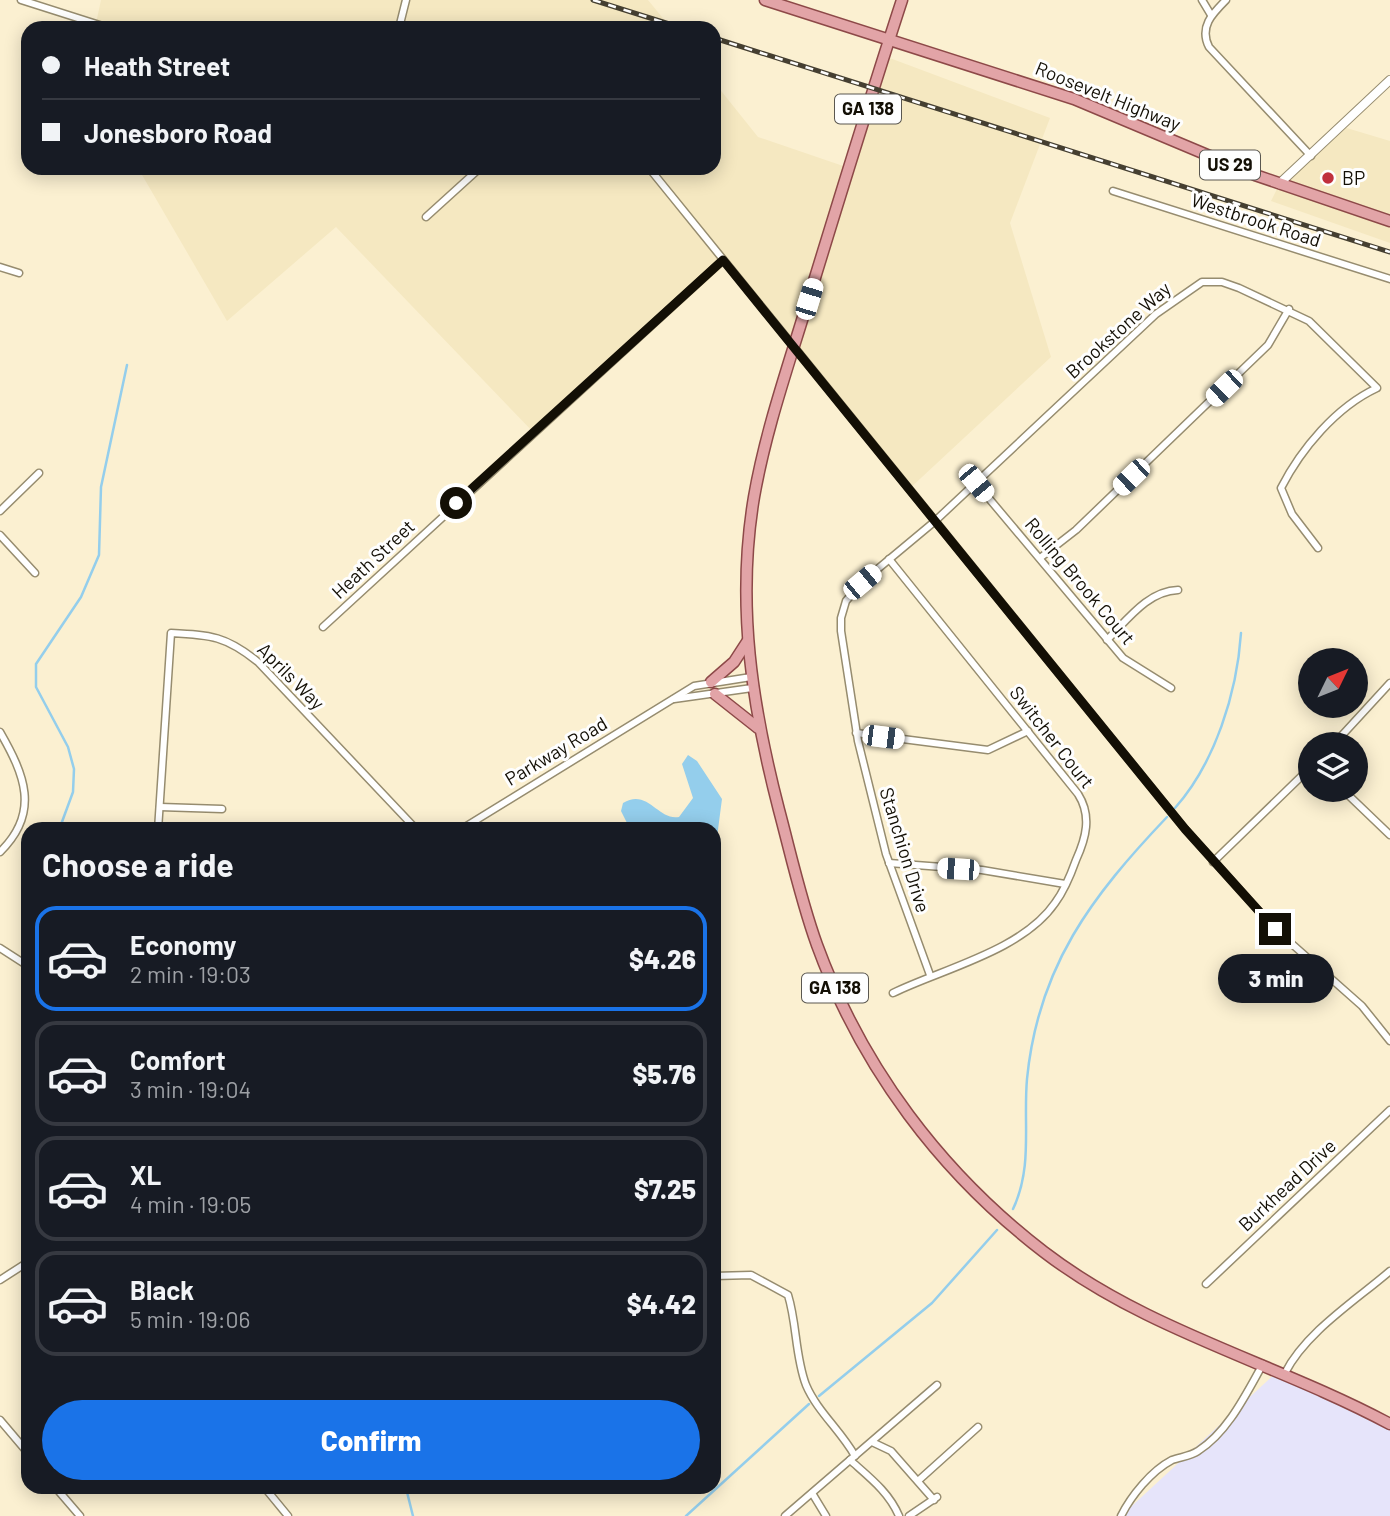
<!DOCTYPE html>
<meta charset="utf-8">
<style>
body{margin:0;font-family:Barlow,sans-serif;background:#242831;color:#f1f3f6;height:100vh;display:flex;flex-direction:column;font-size:26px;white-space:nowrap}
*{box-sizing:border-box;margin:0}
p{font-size:23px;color:#9ea1a6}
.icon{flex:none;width:38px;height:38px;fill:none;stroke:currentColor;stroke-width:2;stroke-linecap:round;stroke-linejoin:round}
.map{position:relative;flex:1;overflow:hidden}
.sheet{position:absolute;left:21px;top:822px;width:700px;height:672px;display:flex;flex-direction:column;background:#171b24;border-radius:21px;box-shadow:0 4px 18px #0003}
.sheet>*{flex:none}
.guide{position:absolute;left:21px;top:21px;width:700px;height:154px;border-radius:21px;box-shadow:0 4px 18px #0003;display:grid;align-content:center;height:154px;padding:0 21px;background:#171b24}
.needle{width:46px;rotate:47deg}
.controls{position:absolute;left:1298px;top:648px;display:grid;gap:14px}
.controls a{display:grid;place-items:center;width:70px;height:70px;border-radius:50%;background:#171b24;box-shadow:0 4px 18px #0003;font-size:35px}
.end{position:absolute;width:32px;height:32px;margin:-16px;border:9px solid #130f05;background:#fff;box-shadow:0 0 0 4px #fff}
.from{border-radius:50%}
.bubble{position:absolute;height:49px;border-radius:24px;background:#171b24;box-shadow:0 4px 18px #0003;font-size:23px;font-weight:800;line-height:49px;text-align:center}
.car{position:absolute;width:21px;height:42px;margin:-21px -10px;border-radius:9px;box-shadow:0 0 5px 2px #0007;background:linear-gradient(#fff 24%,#345 0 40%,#fff 0 76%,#345 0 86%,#fff 0)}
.guide b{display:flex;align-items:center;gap:24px;height:66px;font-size:26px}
.guide b+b{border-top:2px solid #363941}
.guide i{width:18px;height:18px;background:#f1f3f6}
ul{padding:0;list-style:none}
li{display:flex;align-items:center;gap:21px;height:105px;margin:0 14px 10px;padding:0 7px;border:4px solid #363941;border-radius:21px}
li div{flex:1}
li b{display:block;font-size:26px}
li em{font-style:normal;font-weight:800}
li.on{border-color:#1a73e8}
li>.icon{width:63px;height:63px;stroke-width:1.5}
h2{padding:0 21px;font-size:32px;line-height:84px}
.cta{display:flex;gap:14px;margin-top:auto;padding:14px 21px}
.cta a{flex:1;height:80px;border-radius:42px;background:#1a73e8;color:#fff;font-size:28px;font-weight:800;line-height:80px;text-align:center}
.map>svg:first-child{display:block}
.built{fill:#f5e8c1}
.industrial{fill:#e6e4fa}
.water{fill:#94ceec}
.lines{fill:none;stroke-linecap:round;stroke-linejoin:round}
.stream{stroke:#94ceec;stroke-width:2.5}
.minor-casing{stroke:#968c6f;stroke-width:9}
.tertiary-casing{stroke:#968c6f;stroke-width:10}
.primary-casing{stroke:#8d4948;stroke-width:13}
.minor{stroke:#fff;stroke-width:6}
.tertiary{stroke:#fff;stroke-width:8}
.primary{stroke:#e2a4a7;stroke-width:10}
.rail-casing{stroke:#453f31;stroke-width:5}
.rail{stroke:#fefefe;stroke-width:2.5;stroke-dasharray:8;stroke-linecap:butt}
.route{stroke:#130f05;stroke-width:9}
.poi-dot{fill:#c0303d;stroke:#fefefe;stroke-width:2.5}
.labels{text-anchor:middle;stroke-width:6;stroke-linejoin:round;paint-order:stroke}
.shield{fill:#fefefe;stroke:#5a5750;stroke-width:2}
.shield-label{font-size:18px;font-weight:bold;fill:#130f05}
.street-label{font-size:19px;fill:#130f05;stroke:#fefefe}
.poi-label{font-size:19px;fill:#130f05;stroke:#fefefe;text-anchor:start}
</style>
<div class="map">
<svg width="1390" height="1516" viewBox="0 0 1390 1516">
<rect width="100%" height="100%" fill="#fbf0d1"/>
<g class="built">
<polygon points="101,0 648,0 671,28 95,28"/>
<polygon points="887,57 1050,118 1010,223 1051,357 907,491 803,358 724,266 536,435 336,227 227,321 138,168 714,168 714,82 758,137 849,168"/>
<polygon points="1340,126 1390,141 1390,243 1271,201 1281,181"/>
</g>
<polygon class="industrial" points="1280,1369 1390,1426 1390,1516 1121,1516"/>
<path class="water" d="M688,755L697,761L722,799L714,860V830L630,829L621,811L623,803C648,788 658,821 679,817L693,798L682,764Z"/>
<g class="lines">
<g class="stream">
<path d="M1175,808C1215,763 1237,693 1241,633"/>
<polyline points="59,830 73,792 74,769 68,747 36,687 36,664 81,597 99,555 101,487 127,365"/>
<path d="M1013,1209C1033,1167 1023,1124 1027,1079C1038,966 1092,896 1167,817"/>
<polyline points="819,1396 932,1303 997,1230"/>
<polyline points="406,1488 413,1516"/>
<polyline points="686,1516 809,1404"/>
</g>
<defs>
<g id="minor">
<polyline points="21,0 109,28"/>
<polyline points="1202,0 1211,15"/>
<path d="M1226,0C1212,14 1199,27 1209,47L1311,156"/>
<polyline points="399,28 406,0"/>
<polyline points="649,168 1185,829 1275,929 1362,1006 1390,1041"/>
<polyline points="1113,191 1390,279"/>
<polyline points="426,217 480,168"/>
<polyline points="0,267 19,273"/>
<polyline points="976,483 1123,658 1171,688"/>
<polyline points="0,511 39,473"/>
<polyline points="0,535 35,573"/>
<polyline points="1040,558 1076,530 1268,345 1289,309"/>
<path d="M889,559L1078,794C1092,816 1086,838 1076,860C1071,874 1064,891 1055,903C1022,951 942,969 893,993"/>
<polyline points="323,627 723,260"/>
<path d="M1107,640C1128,619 1148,591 1178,590"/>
<polyline points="674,699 752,688"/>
<path d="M0,732C24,774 41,812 0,852"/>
<polyline points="856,733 988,750 1028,731"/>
<polyline points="1334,744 1390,683"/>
<polyline points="1342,789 1390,835"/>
<polyline points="160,807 222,809"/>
<path d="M158,830L171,633C211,635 226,636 258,662L417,830"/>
<polyline points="460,830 694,686 751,677"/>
<polyline points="568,830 571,830"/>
<polyline points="1213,862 1311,767"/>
<polyline points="889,863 982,870 1065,884"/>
<polyline points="714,941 714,951"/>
<polyline points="0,948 28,966"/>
<path d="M930,975L886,854L858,741L841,631V618L846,601L862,582L934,522L1156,314L1202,282H1222L1239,288L1309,321L1377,388C1336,407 1301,449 1281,488L1292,514L1318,548"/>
<path d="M714,1276L751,1275L788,1295C797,1324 795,1356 806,1385C817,1411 841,1431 855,1456"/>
<polyline points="0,1280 28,1262"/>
<polyline points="1206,1284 1390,1110"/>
<path d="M1285,1373C1306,1332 1355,1301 1390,1271"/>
<polyline points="0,1420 28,1453"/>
<polyline points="872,1442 891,1451 934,1500"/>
<path d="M850,1460C869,1477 889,1492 899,1516"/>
<polyline points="919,1480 978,1427"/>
<polyline points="56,1488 80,1516"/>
<polyline points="265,1488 288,1516"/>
<polyline points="812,1493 826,1516"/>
<polyline points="785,1516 937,1385"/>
<polyline points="909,1516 937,1497"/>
<path d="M1121,1516C1131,1496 1151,1471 1172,1460C1180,1457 1191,1456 1198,1451C1228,1432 1246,1394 1263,1364"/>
</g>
<polyline id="tertiary" points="1279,184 1390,80"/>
<g id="primary">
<polyline points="765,0 1074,99 1255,175 1390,221"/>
<path d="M902,0C870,98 840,196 810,294C790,361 766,428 754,497C736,604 752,706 779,810C791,855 801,901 817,945C862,1068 941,1173 1044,1252C1147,1331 1276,1363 1390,1424"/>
<polyline points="711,682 734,662 747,642"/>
<polyline points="715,694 758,728"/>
</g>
</defs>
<use href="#minor" class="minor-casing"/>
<use href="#tertiary" class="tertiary-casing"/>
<use href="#primary" class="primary-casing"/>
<use href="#minor" class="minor"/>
<use href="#tertiary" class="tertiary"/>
<use href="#primary" class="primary"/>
<defs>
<g id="rail">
<polyline points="593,0 682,28"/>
<polyline points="714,38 1390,252"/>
</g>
</defs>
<use href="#rail" class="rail-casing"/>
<use href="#rail" class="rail"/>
</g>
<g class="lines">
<polyline class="route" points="456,503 723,260 1185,829 1275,929"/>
</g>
<circle class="poi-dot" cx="1328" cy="178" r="7"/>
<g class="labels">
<g class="shield">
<rect x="835" y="94.5" width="66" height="29" rx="5"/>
<rect x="1200" y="150.5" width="60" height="29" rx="5"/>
<rect x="802" y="973.5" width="66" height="29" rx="5"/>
</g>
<g class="shield-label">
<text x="868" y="115">GA 138</text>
<text x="1230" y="171">US 29</text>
<text x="835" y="994">GA 138</text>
</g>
<g class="street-label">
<text transform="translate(1108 96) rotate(22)" y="7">Roosevelt Highway</text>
<text transform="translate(1256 220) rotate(18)" y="7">Westbrook Road</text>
<text transform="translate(1118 330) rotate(-42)" y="7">Brookstone Way</text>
<text transform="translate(373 559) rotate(-43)" y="7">Heath Street</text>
<text transform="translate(1080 581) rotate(50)" y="7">Rolling Brook Court</text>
<text transform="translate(291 676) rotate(45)" y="7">Aprils Way</text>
<text transform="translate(1052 737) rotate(52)" y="7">Switcher Court</text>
<text transform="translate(556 751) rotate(-31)" y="7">Parkway Road</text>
<text transform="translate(905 850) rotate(73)" y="7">Stanchion Drive</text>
<text transform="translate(1287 1185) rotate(-43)" y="7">Burkhead Drive</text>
</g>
<g class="poi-label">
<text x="1342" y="185">BP</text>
</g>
</g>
</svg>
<div class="controls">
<a><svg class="needle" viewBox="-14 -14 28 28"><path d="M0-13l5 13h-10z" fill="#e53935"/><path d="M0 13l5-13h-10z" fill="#9ea1a6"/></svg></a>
<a><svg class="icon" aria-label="layers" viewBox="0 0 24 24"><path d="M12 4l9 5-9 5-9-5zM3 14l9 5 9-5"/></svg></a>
</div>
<i class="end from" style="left:456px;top:503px"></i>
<i class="end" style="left:1275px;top:929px"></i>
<div class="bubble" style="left:1218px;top:954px;width:116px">3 min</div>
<i class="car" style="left:809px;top:299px;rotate:17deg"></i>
<i class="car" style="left:1224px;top:388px;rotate:226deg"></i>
<i class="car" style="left:1131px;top:477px;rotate:226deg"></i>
<i class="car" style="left:976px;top:483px;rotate:140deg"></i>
<i class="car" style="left:862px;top:582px;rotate:50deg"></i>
<i class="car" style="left:883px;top:737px;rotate:97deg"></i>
<i class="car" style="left:958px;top:869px;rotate:274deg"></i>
<div class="guide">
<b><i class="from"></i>Heath Street</b>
<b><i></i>Jonesboro Road</b>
</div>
<section class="sheet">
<h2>Choose a ride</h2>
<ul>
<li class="on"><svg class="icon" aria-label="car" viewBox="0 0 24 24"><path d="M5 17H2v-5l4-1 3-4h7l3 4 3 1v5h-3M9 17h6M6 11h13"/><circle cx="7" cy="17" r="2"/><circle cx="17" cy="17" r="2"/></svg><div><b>Economy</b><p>2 min · 19:03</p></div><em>$4.26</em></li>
<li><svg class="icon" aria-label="car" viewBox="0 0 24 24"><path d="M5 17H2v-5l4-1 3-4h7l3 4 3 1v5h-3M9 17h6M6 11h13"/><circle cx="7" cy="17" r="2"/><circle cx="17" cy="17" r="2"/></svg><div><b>Comfort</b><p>3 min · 19:04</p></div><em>$5.76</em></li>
<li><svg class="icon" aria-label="car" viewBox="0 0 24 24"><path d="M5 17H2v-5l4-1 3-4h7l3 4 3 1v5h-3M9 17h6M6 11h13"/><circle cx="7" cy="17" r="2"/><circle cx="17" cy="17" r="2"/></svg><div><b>XL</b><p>4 min · 19:05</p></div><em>$7.25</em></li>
<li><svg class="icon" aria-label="car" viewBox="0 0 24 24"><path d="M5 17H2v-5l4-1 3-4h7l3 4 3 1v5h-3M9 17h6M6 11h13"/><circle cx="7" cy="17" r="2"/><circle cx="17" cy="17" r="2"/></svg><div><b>Black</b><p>5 min · 19:06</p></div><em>$4.42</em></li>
</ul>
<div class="cta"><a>Confirm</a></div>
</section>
</div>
